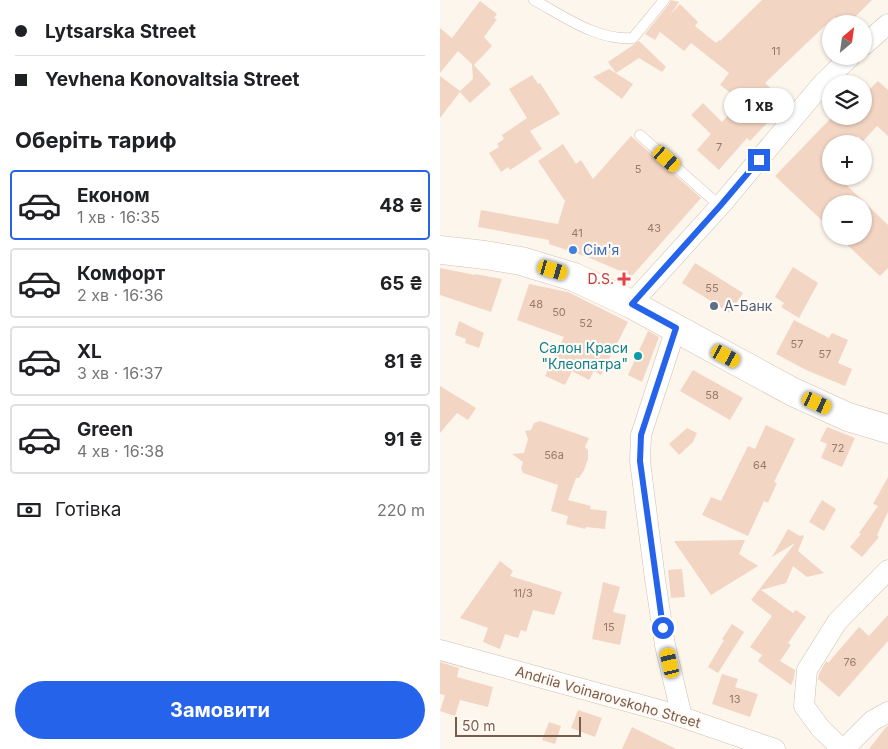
<!DOCTYPE html>
<html lang="uk">
<meta charset="utf-8">
<style>
body{margin:0;font-family:Inter,sans-serif;background:#f6f6f6;color:#202124;height:100vh;display:flex;flex-direction:column;font-size:19px;white-space:nowrap}
*{box-sizing:border-box;margin:0}
p{font-size:16px;color:#757577}
.icon{flex:none;width:28px;height:28px;fill:none;stroke:currentColor;stroke-width:2;stroke-linecap:round;stroke-linejoin:round}
.map{position:relative;flex:1;overflow:hidden}
.side{display:flex;flex-direction:column;background:#fff;width:440px}
.side>*{flex:none}
.top-card{display:grid;align-content:center;height:110px;padding:0 15px;background:#fff}
.needle{width:32px;rotate:29deg}
.buttons{position:absolute;left:382px;top:15px;display:grid;gap:10px}
.buttons a{display:grid;place-items:center;width:50px;height:50px;border-radius:50%;background:#fff;box-shadow:0 1px 4px #0004;font-size:25px}
.scale{position:absolute;left:15px;bottom:12px;width:126px;box-sizing:border-box;padding-left:5px;border:2px solid #7a5c4d;border-top:0;font-size:14px;line-height:18px;white-space:nowrap;color:#7a5c4d;-webkit-text-stroke:4px #fffaf3;paint-order:stroke}
.end{position:absolute;width:22px;height:22px;margin:-11px;border:6px solid #2563eb;background:#fff;box-shadow:0 0 0 2px #fff}
.from{border-radius:50%}
.bubble{position:absolute;height:35px;border-radius:18px;background:#fff;box-shadow:0 1px 4px #0004;font-size:16px;font-weight:700;line-height:35px;text-align:center}
.car{position:absolute;width:15px;height:30px;margin:-15px -8px;border-radius:6px;box-shadow:0 0 4px 1px #0007;background:linear-gradient(#f5c518 24%,#345 0 40%,#f5c518 0 76%,#345 0 86%,#f5c518 0)}
.top-card b{display:flex;align-items:center;gap:18px;height:48px;font-size:19px}
.top-card b+b{border-top:1px solid #e0e0e0}
.top-card i{width:12px;height:12px;background:#202124}
ul{padding:0;list-style:none}
li{display:flex;align-items:center;gap:15px;height:70px;margin:0 10px 8px;padding:0 5px;border:2px solid #e0e0e0;border-radius:5px}
li div{flex:1}
li b{display:block;font-size:19px}
li em{font-style:normal;font-weight:700}
li.selected{border-color:#2563eb}
li>.icon{width:45px;height:45px;stroke-width:1.5}
h2{padding:0 15px;font-size:22px;line-height:60px}
.pay{display:flex;align-items:center;gap:12px;height:55px;padding:0 15px;font-size:19px}
.pay p{margin-inline-start:auto}
.primary-button{display:flex;gap:10px;margin-top:auto;padding:10px 15px}
.primary-button a{flex:1;height:58px;border-radius:30px;background:#2563eb;color:#fff;font-size:20px;font-weight:700;line-height:58px;text-align:center}
main{display:flex;flex:1;min-height:0}
.map>svg:first-child{display:block}
.building{fill:#f3d5c3}
.lines{fill:none;stroke-linecap:round;stroke-linejoin:round}
.lane-casing{stroke:#d1beb0;stroke-width:11}
.street-casing{stroke:#d1beb0;stroke-width:21}
.secondary-casing{stroke:#d6c0b0;stroke-width:29}
.lane{stroke:#fff;stroke-width:10}
.street{stroke:#fff;stroke-width:20}
.secondary{stroke:#fff;stroke-width:28}
.route{stroke:#2563eb;stroke-width:6}
.shop-dot{fill:#3f7fe0;stroke:#fffaf3;stroke-width:2}
.health-dot{fill:#e0444e;stroke:#fffaf3;stroke-width:2}
.service-dot{fill:#5c6f8a;stroke:#fffaf3;stroke-width:2}
.culture-dot{fill:#0f9aa8;stroke:#fffaf3;stroke-width:2}
.labels{text-anchor:middle;stroke-width:4.5;stroke-linejoin:round;paint-order:stroke}
.number-label{font-size:11px;fill:#987a6a}
.shop-label{font-size:14px;fill:#366cbe;stroke:#fffaf3;text-anchor:start}
.health-label{font-size:14px;fill:#be3a42;stroke:#fffaf3;text-anchor:end}
.service-label{font-size:14px;fill:#4e5e75;stroke:#fffaf3;text-anchor:start}
.culture-label{font-size:14px;fill:#0d838f;stroke:#fffaf3;text-anchor:end}
.street-label{font-size:14px;fill:#7a5c4d;stroke:#fffaf3}
</style>
<main>
<section class="side">
<div class="top-card">
<b><i class="from"></i>Lytsarska Street</b>
<b><i></i>Yevhena Konovaltsia Street</b>
</div>
<h2>Оберіть тариф</h2>
<ul>
<li class="selected"><svg class="icon" aria-label="car" viewBox="0 0 24 24"><path d="M5 17H2v-5l4-1 3-4h7l3 4 3 1v5h-3M9 17h6M6 11h13"/><circle cx="7" cy="17" r="2"/><circle cx="17" cy="17" r="2"/></svg><div><b>Економ</b><p>1 хв · 16:35</p></div><em>48 ₴</em></li>
<li><svg class="icon" aria-label="car" viewBox="0 0 24 24"><path d="M5 17H2v-5l4-1 3-4h7l3 4 3 1v5h-3M9 17h6M6 11h13"/><circle cx="7" cy="17" r="2"/><circle cx="17" cy="17" r="2"/></svg><div><b>Комфорт</b><p>2 хв · 16:36</p></div><em>65 ₴</em></li>
<li><svg class="icon" aria-label="car" viewBox="0 0 24 24"><path d="M5 17H2v-5l4-1 3-4h7l3 4 3 1v5h-3M9 17h6M6 11h13"/><circle cx="7" cy="17" r="2"/><circle cx="17" cy="17" r="2"/></svg><div><b>XL</b><p>3 хв · 16:37</p></div><em>81 ₴</em></li>
<li><svg class="icon" aria-label="car" viewBox="0 0 24 24"><path d="M5 17H2v-5l4-1 3-4h7l3 4 3 1v5h-3M9 17h6M6 11h13"/><circle cx="7" cy="17" r="2"/><circle cx="17" cy="17" r="2"/></svg><div><b>Green</b><p>4 хв · 16:38</p></div><em>91 ₴</em></li>
</ul>
<div class="pay"><svg class="icon" aria-label="cash" viewBox="0 0 24 24"><path d="M3 7h18v10H3z"/><circle cx="12" cy="12" r="2"/></svg>Готівка<p>220 m</p></div>
<div class="primary-button"><a>Замовити</a></div>
</section>
<div class="map">
<svg width="448" height="749" viewBox="0 0 448 749">
<rect width="100%" height="100%" fill="#fdf6ec"/>
<g class="building">
<polygon points="231,0 239,2 231,14 240,4 258,22 255,26 276,43 279,40 280,41 322,0 432,0 412,20 407,15 399,22 394,17 325,83 346,103 310,141 307,138 279,170 257,150 271,134 251,115 263,103 282,122 302,101 280,85 289,73 251,43 244,51 220,32 215,40 205,34 229,4"/>
<polygon points="40,1 57,14 54,18 57,19 44,37 52,46 34,65 51,84 30,103 20,92 0,118 0,76 20,91 33,79 32,64 18,51 0,73 0,28 12,38"/>
<polygon points="199,41 226,67 222,72 199,58 176,73 168,62"/>
<polygon points="169,69 193,84 182,99 153,77"/>
<polygon points="92,75 98,84 100,83 120,114 90,131 102,149 70,170 68,167 61,172 49,153 59,147 57,144 64,139 62,135 87,118 69,89"/>
<polygon points="438,81 448,90 448,136 437,126 423,141 418,136 411,144 391,144 391,176 397,176 448,225 448,268 440,276 398,236 424,236 424,204 391,204 391,229 335,176 393,116 424,116 424,95"/>
<polygon points="191,136 261,198 192,276 150,258 109,244 109,240 38,227 41,210 118,224 125,201 98,161 123,144 136,164 141,160 153,179"/>
<polygon points="255,263 303,293 290,313 242,283"/>
<polygon points="353,267 378,283 359,318 341,307 344,303 335,297"/>
<polygon points="0,268 35,275 35,274 62,279 51,312 0,295"/>
<polygon points="89,284 128,292 188,322 161,375 154,371 149,380 132,371 125,385 105,376 124,337 77,320"/>
<polygon points="354,320 389,338 392,333 408,340 398,363 412,369 405,386 366,370 336,354"/>
<polygon points="19,321 44,333 39,348 25,343 26,339 15,335"/>
<polygon points="208,331 219,337 202,382 188,375"/>
<polygon points="253,370 303,398 290,420 240,391"/>
<polygon points="0,386 36,408 28,420 17,413 0,433"/>
<polygon points="100,421 149,438 145,447 148,450 148,459 144,470 139,478 136,478 128,500 151,506 150,509 167,511 165,529 146,527 145,529 126,524 128,516 111,511 118,485 83,473 81,468 83,462 72,454 84,453 88,439 85,431 91,430 94,423"/>
<polygon points="326,425 355,439 334,482 337,483 328,503 324,501 308,536 262,515 271,497 281,501 308,446 315,449"/>
<polygon points="387,427 415,438 402,467 381,458 387,444 380,441"/>
<polygon points="247,428 257,433 253,442 239,455 229,444"/>
<polygon points="448,477 448,512 437,535 439,537 422,557 410,547 421,534 419,533 438,506 433,504"/>
<polygon points="382,500 396,509 384,531 369,522"/>
<polygon points="348,529 360,536 362,535 364,536 358,551 384,573 367,577 353,566 346,583 321,590 353,613 356,610 366,617 348,643 351,645 340,661 355,670 354,678 351,685 318,661 322,655 310,647 332,616 311,600 355,543 332,557"/>
<polygon points="305,540 299,554 318,566 271,595 234,541"/>
<polygon points="60,561 73,571 70,576 122,592 114,615 93,610 86,632 81,630 78,638 65,634 60,649 43,642 48,628 20,618"/>
<polygon points="242,569 245,597 231,598 228,570"/>
<polygon points="163,582 180,587 173,612 186,615 180,645 152,639"/>
<polygon points="448,615 448,641 399,697 378,679 379,674 386,661 388,663 419,627 429,636"/>
<polygon points="292,624 304,632 278,673 268,667 284,640 282,639"/>
<polygon points="0,662 19,668 17,677 53,687 48,707 20,700 15,716 0,711 5,695 0,694"/>
<polygon points="282,674 298,679 295,687 318,694 310,717 272,704"/>
<polygon points="138,710 162,718 155,737 131,728"/>
<polygon points="109,722 121,726 115,744 102,740"/>
<polygon points="448,726 448,749 429,749 446,727"/>
<polygon points="192,727 236,749 182,749"/>
</g>
<g class="lines">
<defs>
<g id="lane">
<path d="M94,0C125,17 158,41 193,38L224,0"/>
<polyline points="200,135 280,206"/>
</g>
<g id="street">
<polyline points="424,45 448,24"/>
<polyline points="191,304 280,206 383,83 411,56"/>
<polyline points="236,328 201,435 200,461 215,579 225,645 242,717"/>
<polyline points="0,650 230,713 335,749"/>
<polyline points="402,749 381,729 364,706 367,670 397,622 448,570"/>
<polyline points="404,749 432,721 448,712"/>
</g>
<polyline id="secondary" points="0,250 45,255 81,261 134,277 191,304 353,392 408,417 448,429"/>
</defs>
<use href="#lane" class="lane-casing"/>
<use href="#street" class="street-casing"/>
<use href="#secondary" class="secondary-casing"/>
<use href="#lane" class="lane"/>
<use href="#street" class="street"/>
<use href="#secondary" class="secondary"/>
</g>
<g class="lines">
<polyline class="route" points="223,628 200,461 201,435 236,328 192,304 280,206 319,160"/>
</g>
<circle class="shop-dot" cx="133" cy="250" r="5"/>
<path class="health-dot" d="M181.5 271.5h5v5h5v5h-5v5h-5v-5h-5v-5h5z"/>
<circle class="service-dot" cx="274" cy="306" r="5"/>
<circle class="culture-dot" cx="198" cy="356" r="5"/>
<g class="labels">
<g class="number-label">
<text x="336" y="55">11</text>
<text x="279" y="151">7</text>
<text x="198" y="173">5</text>
<text x="214" y="232">43</text>
<text x="137" y="237">41</text>
<text x="272" y="292">55</text>
<text x="96" y="308">48</text>
<text x="119" y="316">50</text>
<text x="146" y="327">52</text>
<text x="357" y="348">57</text>
<text x="385" y="358">57</text>
<text x="272" y="399">58</text>
<text x="398" y="452">72</text>
<text x="114" y="459">56а</text>
<text x="320" y="469">64</text>
<text x="83" y="597">11/3</text>
<text x="169" y="631">15</text>
<text x="410" y="666">76</text>
<text x="295" y="703">13</text>
</g>
<g class="shop-label">
<text x="143" y="255">Сім'я</text>
</g>
<g class="health-label">
<text x="174" y="284">D.S.</text>
</g>
<g class="service-label">
<text x="284" y="311">А-Банк</text>
</g>
<g class="culture-label">
<text x="188" y="353">Салон Краси<tspan x="188" dy="16">"Клеопатра"</tspan></text>
</g>
<g class="street-label">
<text transform="translate(168 697) rotate(16)" y="5">Andriia Voinarovskoho Street</text>
</g>
</g>
</svg>
<div class="buttons">
<a><svg class="needle" viewBox="-14 -14 28 28"><path d="M0-13l5 13h-10z" fill="#e53935"/><path d="M0 13l5-13h-10z" fill="#757577"/></svg></a>
<a><svg class="icon" aria-label="layers" viewBox="0 0 24 24"><path d="M12 4l9 5-9 5-9-5zM3 14l9 5 9-5"/></svg></a>
<a>+</a>
<a>−</a>
</div>
<div class="scale">50 m</div>
<i class="end from" style="left:223px;top:628px"></i>
<i class="end" style="left:319px;top:160px"></i>
<div class="bubble" style="left:284px;top:88px;width:70px">1 хв</div>
<i class="car" style="left:227px;top:159px;rotate:131deg"></i>
<i class="car" style="left:113px;top:270px;rotate:106deg"></i>
<i class="car" style="left:286px;top:356px;rotate:118deg"></i>
<i class="car" style="left:377px;top:403px;rotate:115deg"></i>
<i class="car" style="left:230px;top:663px;rotate:347deg"></i>
</div>
</main>
